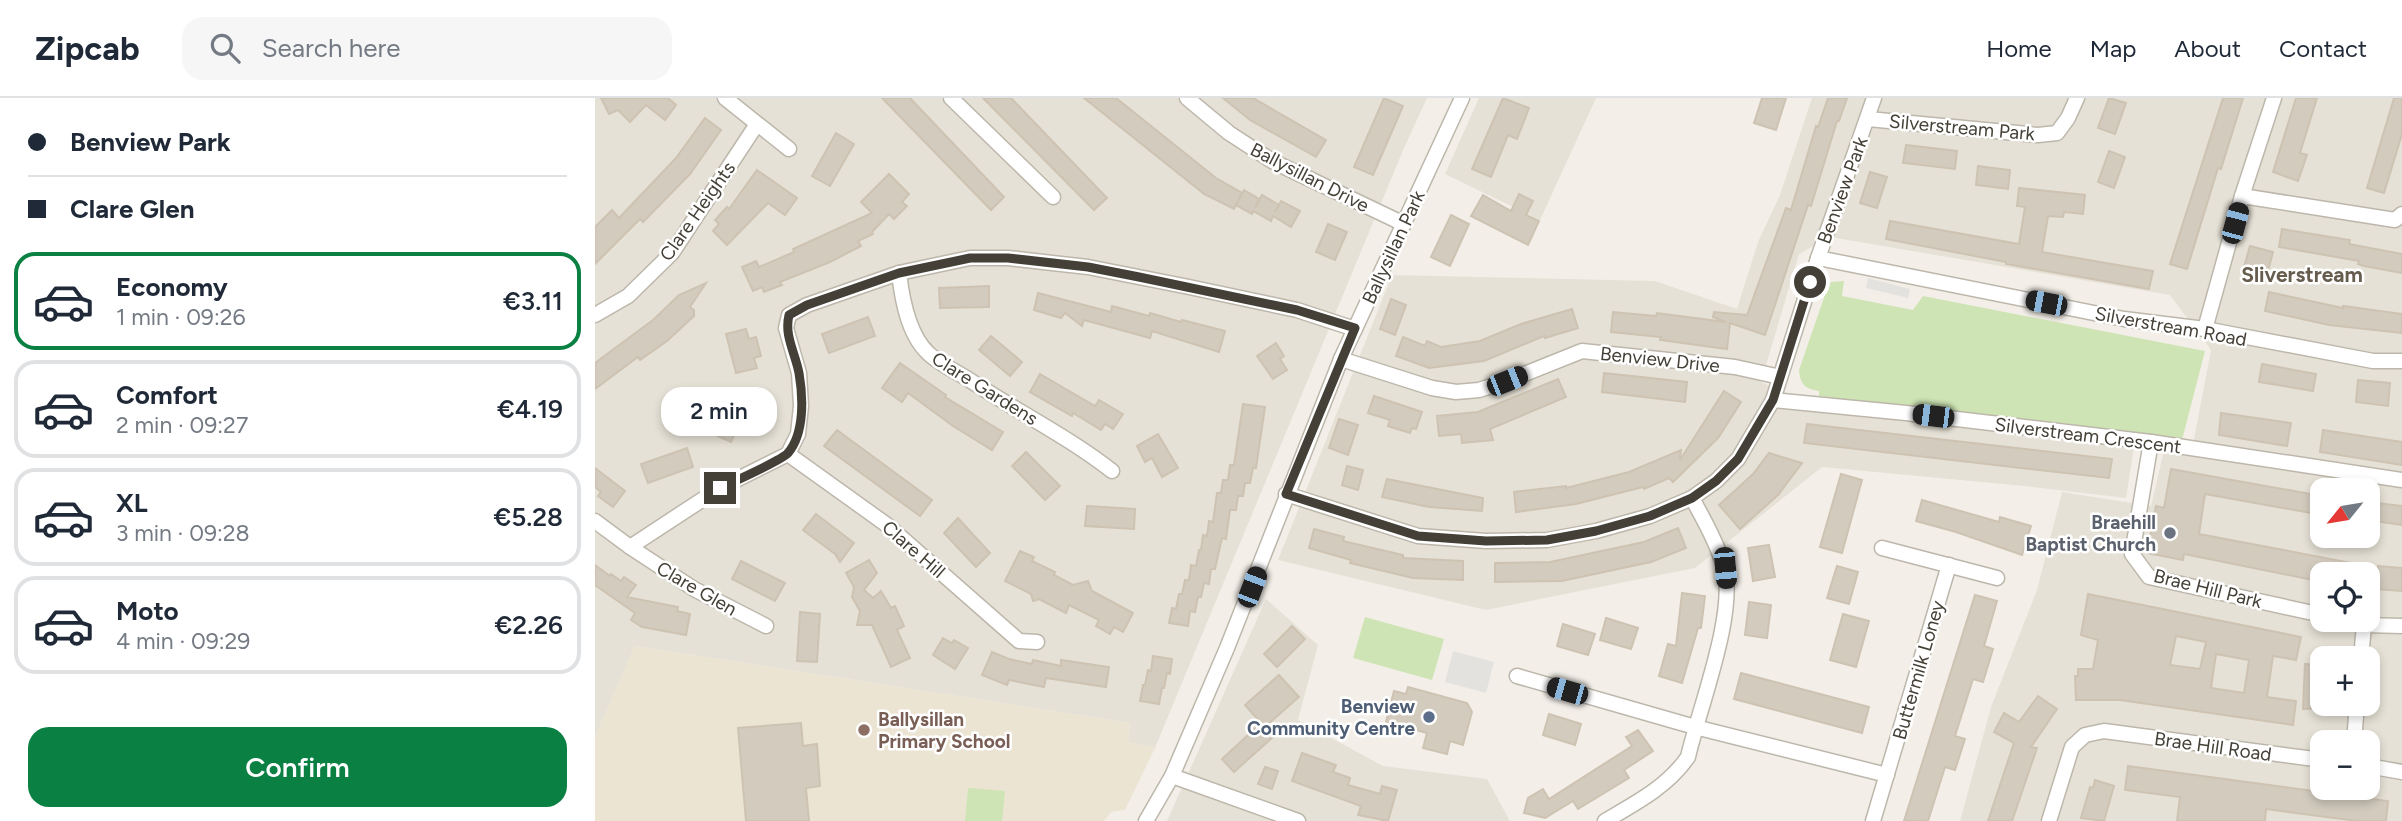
<!DOCTYPE html>
<meta charset="utf-8">
<style>
body{margin:0;font-family:Figtree,sans-serif;background:#f6f6f7;color:#1f2937;height:100vh;display:flex;flex-direction:column;font-size:26px;white-space:nowrap}
*{box-sizing:border-box;margin:0}
p{font-size:23px;color:#747a83}
.icon{flex:none;width:38px;height:38px;fill:none;stroke:currentColor;stroke-width:2;stroke-linecap:round;stroke-linejoin:round}
.map{position:relative;flex:1;overflow:hidden}
.panel{display:flex;flex-direction:column;background:#fff;width:595px}
.panel>*{flex:none}
.guide{display:grid;align-content:center;height:154px;padding:0 28px;background:#fff}
.needle{width:46px;rotate:240deg}
.fabs{position:absolute;left:1715px;top:380px;display:grid;gap:14px}
.fabs a{display:grid;place-items:center;width:70px;height:70px;border-radius:14px;background:#fff;box-shadow:0 4px 10px #0003;font-size:35px}
.end{position:absolute;width:32px;height:32px;margin:-16px;border:9px solid #454037;background:#fff;box-shadow:0 0 0 4px #fff}
.from{border-radius:50%}
.bubble{position:absolute;height:49px;border-radius:21px;background:#fff;box-shadow:0 4px 10px #0003;font-size:23px;font-weight:600;line-height:49px;text-align:center}
.car{position:absolute;width:21px;height:42px;margin:-21px -10px;border-radius:9px;box-shadow:0 0 5px 2px #0007;background:linear-gradient(#222 24%,#8ab4d8 0 40%,#222 0 76%,#8ab4d8 0 86%,#222 0)}
.guide b{display:flex;align-items:center;gap:24px;height:66px;font-size:26px}
.guide b+b{border-top:2px solid #e0e1e3}
.guide i{width:18px;height:18px;background:#1f2937}
ul{padding:0;list-style:none}
li{display:flex;align-items:center;gap:21px;height:98px;margin:0 14px 10px;padding:0 14px;border:4px solid #e0e1e3;border-radius:21px}
li div{flex:1}
li b{display:block;font-size:26px}
li em{font-style:normal;font-weight:600}
li.active{border-color:#0b8043}
li>.icon{width:63px;height:63px;stroke-width:1.5}
.button{display:flex;gap:14px;margin-top:auto;padding:14px 28px}
.button a{flex:1;height:80px;border-radius:21px;background:#0b8043;color:#fff;font-size:28px;font-weight:600;line-height:80px;text-align:center}
header{display:flex;align-items:center;gap:42px;box-sizing:border-box;height:98px;padding:0 35px;background:#fff;border-bottom:2px solid #e0e1e3}
header strong{font-size:33px}
nav{display:flex;gap:38px;margin-inline-start:auto;font-size:24px}
.search{width:490px;height:63px;background:#f6f6f7;display:flex;align-items:center;gap:18px;box-sizing:border-box;padding:0 24px;border-radius:21px;color:#747a83;font-size:26px}
main{display:flex;flex:1;min-height:0}
.map>svg:first-child{display:block}
.residential{fill:#e6e1d6;fill-rule:evenodd}
.education{fill:#ebe4d3}
.grass{fill:#cee4b4}
.parking{fill:#e4e2df}
.building{fill:#d3cbbe;stroke:#cec3b2;stroke-width:2;fill-rule:evenodd}
.lines{fill:none;stroke-linecap:round;stroke-linejoin:round}
.street-casing{stroke:#bdb7ab;stroke-width:17}
.street{stroke:#fff;stroke-width:14}
.route{stroke:#454037;stroke-width:9}
.worship-dot{fill:#6b7280;stroke:#fff;stroke-width:2.5}
.service-dot{fill:#5c6f8a;stroke:#fff;stroke-width:2.5}
.education-dot{fill:#8d6e63;stroke:#fff;stroke-width:2.5}
.labels{text-anchor:middle;stroke-width:5;stroke-linejoin:round;paint-order:stroke}
.street-label{font-size:19px;fill:#454037;stroke:#fff}
.worship-label{font-size:19px;font-weight:bold;fill:#5b616d;stroke:#fff;text-anchor:end}
.service-label{font-size:19px;font-weight:bold;fill:#4e5e75;stroke:#fff;text-anchor:end}
.education-label{font-size:19px;font-weight:bold;fill:#785e54;stroke:#fff;text-anchor:start}
.neighbourhood-label{font-size:21px;font-weight:bold;fill:#675d4f;stroke:#fff}
</style>
<header>
<strong>Zipcab</strong>
<div class="search"><svg class="icon" aria-label="search" viewBox="0 0 24 24"><circle cx="10" cy="10" r="6"/><path d="M15 15l6 6"/></svg>Search here</div>
<nav><a>Home</a><a>Map</a><a>About</a><a>Contact</a></nav>
</header>
<main>
<section class="panel">
<div class="guide">
<b><i class="from"></i>Benview Park</b>
<b><i></i>Clare Glen</b>
</div>
<ul>
<li class="active"><svg class="icon" aria-label="car" viewBox="0 0 24 24"><path d="M5 17H2v-5l4-1 3-4h7l3 4 3 1v5h-3M9 17h6M6 11h13"/><circle cx="7" cy="17" r="2"/><circle cx="17" cy="17" r="2"/></svg><div><b>Economy</b><p>1 min · 09:26</p></div><em>€3.11</em></li>
<li><svg class="icon" aria-label="car" viewBox="0 0 24 24"><path d="M5 17H2v-5l4-1 3-4h7l3 4 3 1v5h-3M9 17h6M6 11h13"/><circle cx="7" cy="17" r="2"/><circle cx="17" cy="17" r="2"/></svg><div><b>Comfort</b><p>2 min · 09:27</p></div><em>€4.19</em></li>
<li><svg class="icon" aria-label="car" viewBox="0 0 24 24"><path d="M5 17H2v-5l4-1 3-4h7l3 4 3 1v5h-3M9 17h6M6 11h13"/><circle cx="7" cy="17" r="2"/><circle cx="17" cy="17" r="2"/></svg><div><b>XL</b><p>3 min · 09:28</p></div><em>€5.28</em></li>
<li><svg class="icon" aria-label="car" viewBox="0 0 24 24"><path d="M5 17H2v-5l4-1 3-4h7l3 4 3 1v5h-3M9 17h6M6 11h13"/><circle cx="7" cy="17" r="2"/><circle cx="17" cy="17" r="2"/></svg><div><b>Moto</b><p>4 min · 09:29</p></div><em>€2.26</em></li>
</ul>
<div class="button"><a>Confirm</a></div>
</section>
<div class="map">
<svg width="1807" height="723" viewBox="0 0 1807 723">
<rect width="100%" height="100%" fill="#f3efe8"/>
<g class="residential">
<polygon points="0,0 832,0 809,50 560,650 533,644 535,625 40,548 0,639"/>
<polygon points="884,0 1001,0 945,122 850,76"/>
<path d="M1217,0H1807V723H1365L1396,609L1442,492L1467,394L1556,408L1571,344L1598,346L1616,252L1575,197L1235,139L1204,156L1166,284L1208,304L1540,343L1531,400L1429,388L1227,369L1100,470L891,512L683,462L797,177L1060,183L1142,211L1163,144L1185,97ZM1727,392H1773V438H1727ZM1727,476H1773V522H1727ZM1727,560H1773V606H1727ZM1727,644H1773V690H1727Z"/>
<polygon points="671,501 723,547 703,622 788,668 892,681 915,723 572,723"/>
</g>
<polygon class="education" points="40,548 535,625 533,644 560,650 530,712 516,714 509,723 0,723 0,639"/>
<g class="grass">
<path d="M1249,183L1247,198L1318,212L1328,198L1610,253L1587,342L1224,298V293C1210,291 1205,286 1204,272L1232,191L1236,184Z"/>
<polygon points="770,519 849,541 837,582 758,560"/>
<polygon points="373,690 410,693 407,723 370,723"/>
</g>
<g class="parking">
<polygon points="1273,180 1315,191 1313,200 1271,190"/>
<polygon points="858,553 899,564 891,595 850,584"/>
</g>
<g class="building">
<polygon points="6,0 73,0 81,7 70,22 51,7 35,24 23,12 14,16"/>
<polygon points="287,0 315,0 409,99 396,112"/>
<polygon points="388,0 416,0 512,100 499,112"/>
<polygon points="489,0 521,0 621,80 647,95 639,111 609,96"/>
<polygon points="628,0 658,0 731,42 721,59 655,22"/>
<polygon points="789,0 808,8 778,77 759,69"/>
<polygon points="908,0 934,10 922,41 913,37 896,79 877,71"/>
<polygon points="1167,0 1191,0 1181,32 1159,25"/>
<polygon points="1233,0 1252,0 1244,23 1242,23 1216,108 1213,107 1170,237 1135,225 1132,251 1065,242 1066,239 1016,234 1018,214 1061,218 1062,215 1131,224 1118,219 1119,214 1152,217 1191,110 1196,112 1221,28 1223,29"/>
<polygon points="1514,0 1531,5 1520,36 1503,30"/>
<polygon points="1628,0 1648,0 1626,71 1623,70 1592,171 1575,166"/>
<polygon points="1701,0 1722,0 1705,55 1712,57 1703,83 1678,74"/>
<polygon points="1799,0 1807,0 1807,36 1789,95 1772,90"/>
<polygon points="110,20 126,32 95,76 48,124 45,121 0,166 0,129 17,112 24,120 81,60"/>
<polygon points="241,35 259,46 235,88 217,78"/>
<polygon points="1311,47 1362,53 1360,71 1308,65"/>
<polygon points="1514,53 1530,59 1519,90 1503,84"/>
<polygon points="1383,68 1415,72 1413,91 1381,87"/>
<polygon points="162,72 202,100 190,117 173,105 132,147 118,133 124,126 120,122 132,109 134,111"/>
<polygon points="1275,74 1292,79 1282,110 1265,105"/>
<polygon points="294,76 314,96 307,104 312,108 299,121 294,116 277,134 278,136 263,143 266,148 235,164 185,184 187,187 169,194 167,189 158,193 147,169 161,163 164,169 199,154 198,151 277,115 266,104"/>
<polygon points="1424,90 1490,97 1488,116 1469,114 1468,119 1453,118 1447,154 1558,173 1554,191 1411,166 1411,164 1291,141 1295,123 1424,146 1430,109 1422,108"/>
<polygon points="649,92 664,101 660,110 667,97 684,107 680,114 686,103 705,113 696,129 678,118 676,123 658,113 657,116 641,107"/>
<polygon points="924,96 938,103 931,117 944,123 933,147 876,118 888,97 916,113"/>
<polygon points="856,117 874,126 855,168 836,159"/>
<polygon points="733,126 752,134 740,162 721,154"/>
<polygon points="1687,131 1755,142 1754,146 1807,156 1807,175 1769,168 1763,166 1764,163 1684,149"/>
<polygon points="1655,148 1678,154 1670,184 1647,176"/>
<polygon points="111,185 95,209 99,212 99,218 72,243 45,262 43,259 0,291 0,265 58,222 84,197"/>
<polygon points="394,188 394,209 345,210 344,190"/>
<polygon points="1674,194 1748,210 1748,208 1807,216 1807,235 1734,227 1670,213"/>
<polygon points="443,195 516,214 517,208 554,218 555,215 586,224 587,222 630,233 624,254 557,233 555,240 489,222 487,228 470,215 466,220 439,212"/>
<polygon points="796,201 811,207 800,237 785,231"/>
<polygon points="977,211 983,230 950,240 949,238 889,263 834,270 801,258 808,239 830,248 832,243 846,249 885,243 926,226"/>
<polygon points="273,219 280,238 234,255 227,236"/>
<polygon points="151,231 154,241 161,239 166,258 159,260 162,270 141,275 131,236"/>
<polygon points="396,238 427,264 415,278 384,252"/>
<polygon points="681,245 689,258 685,261 692,272 678,281 662,258"/>
<polygon points="305,265 351,297 350,299 408,334 397,352 358,328 313,295 307,304 287,290"/>
<polygon points="1667,266 1721,276 1718,293 1664,284"/>
<polygon points="1009,275 1092,284 1090,304 1007,294"/>
<polygon points="445,276 500,308 504,302 528,316 518,331 510,326 506,332 478,315 477,318 435,294"/>
<polygon points="963,281 971,299 895,331 898,342 867,345 866,336 844,338 842,318 883,314"/>
<polygon points="1763,282 1795,285 1793,308 1761,304"/>
<polygon points="138,292 156,301 136,344 118,336"/>
<polygon points="1129,293 1146,304 1123,340 1078,384 1074,380 1049,391 1048,389 981,406 921,414 919,394 971,388 971,390 1034,374 1086,352 1085,362"/>
<polygon points="779,298 827,314 821,331 817,330 815,335 793,328 795,322 773,315"/>
<polygon points="648,306 670,309 661,370 658,370 655,385 650,385 648,398 643,398 641,412 635,412 631,441 627,440 620,471 616,471 614,486 609,485 606,499 603,499 600,514 595,513 593,528 574,525 577,510 581,511 584,496 587,496 590,482 594,482 596,467 601,468 604,452 606,452 608,437 612,438 614,423 618,424 622,395 626,395 628,382 633,382 635,367 639,367"/>
<polygon points="1626,315 1696,325 1692,348 1624,337"/>
<polygon points="744,321 763,327 753,357 734,350"/>
<polygon points="1212,326 1517,361 1514,380 1209,345"/>
<polygon points="242,332 337,402 325,418 229,348"/>
<polygon points="1728,332 1807,344 1807,367 1725,354"/>
<polygon points="563,336 583,370 567,379 557,360 550,364 542,348"/>
<polygon points="92,350 98,369 53,385 46,366"/>
<polygon points="431,354 465,388 450,402 417,368"/>
<polygon points="1174,355 1207,365 1183,397 1145,431 1124,407 1158,376"/>
<polygon points="752,368 768,372 763,392 747,387"/>
<polygon points="0,370 30,393 18,409 3,398 6,394 0,389"/>
<polygon points="1576,371 1727,398 1727,417 1610,396 1604,436 1778,469 1778,476 1719,476 1718,482 1589,456 1588,462 1552,455 1561,408 1569,410"/>
<polygon points="1246,376 1267,382 1247,455 1225,449"/>
<polygon points="792,381 888,400 887,413 834,409 787,399"/>
<polygon points="1327,402 1404,424 1405,419 1436,428 1427,457 1361,434 1321,423"/>
<polygon points="1773,404 1807,408 1807,427 1773,422"/>
<polygon points="492,408 540,411 539,431 490,428"/>
<polygon points="221,416 259,445 245,464 240,456 208,432"/>
<polygon points="363,420 395,455 381,469 349,435"/>
<polygon points="1083,430 1091,450 1056,464 967,483 900,484 900,465 955,464 1049,444"/>
<polygon points="719,431 749,439 748,443 808,457 808,460 868,463 868,482 818,480 755,465 756,462 714,450"/>
<polygon points="1174,447 1180,479 1158,483 1153,450"/>
<polygon points="425,453 439,459 437,463 460,474 459,477 478,487 493,483 497,493 538,515 528,534 519,529 515,536 501,528 504,522 474,507 471,515 444,501 438,503 436,496 410,483"/>
<polygon points="274,462 282,475 269,492 278,500 286,493 296,510 300,508 309,528 302,532 315,560 296,569 277,527 262,527 265,513 257,499 259,489 251,475"/>
<polygon points="146,463 190,485 180,503 137,481"/>
<polygon points="0,467 15,478 16,476 26,483 29,479 41,487 32,499 83,509 82,513 95,516 91,537 47,529 36,522 40,515 0,487"/>
<polygon points="1242,468 1263,474 1254,506 1232,500"/>
<polygon points="1783,468 1807,470 1807,493 1781,491"/>
<polygon points="1087,495 1110,498 1106,530 1103,530 1087,585 1064,578 1073,546 1081,548"/>
<path d="M1493,496L1706,539L1701,562L1678,558L1672,599L1701,603L1698,627L1525,602H1481L1480,578H1483V571H1498L1503,542L1486,537ZM1581,538L1611,544L1605,571L1575,567ZM1621,556L1654,562L1649,595L1616,590Z"/>
<polygon points="1380,497 1402,503 1389,548 1398,551 1388,584 1378,581 1360,638 1370,641 1360,672 1350,669 1333,723 1309,723"/>
<polygon points="1154,504 1176,507 1172,540 1150,537"/>
<polygon points="205,514 225,516 222,564 202,563"/>
<polygon points="1248,516 1274,523 1261,569 1235,562"/>
<polygon points="1011,520 1043,530 1036,551 1005,542"/>
<polygon points="968,526 1000,536 993,557 962,548"/>
<polygon points="697,528 710,541 682,569 669,556"/>
<polygon points="348,540 357,545 359,542 373,550 360,571 338,557"/>
<polygon points="397,554 414,561 437,566 438,562 466,568 466,562 514,569 511,589 451,580 449,589 414,582 412,587 387,577"/>
<polygon points="558,558 577,561 575,576 572,575 569,590 567,590 564,606 545,603 548,587 550,587 553,572 556,573"/>
<polygon points="1710,566 1727,567 1727,610 1708,611"/>
<polygon points="1146,575 1274,609 1267,635 1139,601"/>
<polygon points="684,577 704,599 672,627 687,631 639,674 627,661 666,625 650,607"/>
<polygon points="813,589 872,605 877,614 868,647 855,643 852,656 828,650 832,635 791,624 799,593 811,596"/>
<polygon points="1443,598 1462,611 1436,649 1442,650 1417,723 1393,723 1419,645 1399,634 1409,615 1424,624"/>
<polygon points="954,616 986,626 980,647 948,637"/>
<polygon points="206,625 208,648 222,646 225,688 211,690 214,723 151,723 143,630"/>
<polygon points="1043,632 1058,653 1029,672 1034,680 983,711 978,703 950,720 929,715 933,700 948,691 954,701 1037,648 1031,639"/>
<polygon points="707,655 741,667 738,674 755,680 753,687 785,696 787,688 802,692 793,723 763,717 766,708 697,683"/>
<polygon points="1533,668 1793,703 1791,723 1762,723 1671,711 1670,723 1582,723 1585,699 1530,692"/>
<polygon points="670,669 683,673 677,691 663,686"/>
<polygon points="1500,682 1519,688 1509,723 1486,720 1495,689 1498,690"/>
</g>
<g class="lines">
<defs>
<g id="street">
<polyline points="130,0 194,51"/>
<polyline points="356,0 458,99"/>
<polyline points="592,0 634,35 677,63 809,126"/>
<polyline points="1273,21 1443,37 1462,35 1473,20 1482,0"/>
<polyline points="1647,98 1800,122 1807,116"/>
<polyline points="1223,160 1529,221 1610,231 1778,263 1807,263"/>
<path d="M304,175C307,201 313,236 333,255C343,265 360,273 373,281C421,313 472,338 517,373"/>
<polyline points="0,217 33,198 77,155 162,26"/>
<polyline points="1610,231 1647,98 1679,0"/>
<polyline points="746,261 837,290 861,294 884,292 912,283 987,253 1140,269 1185,279"/>
<polyline points="1178,302 1311,315 1556,344 1807,382"/>
<polyline points="1556,344 1537,456 1554,479 1727,517"/>
<polyline points="193,356 292,427 424,543 442,544"/>
<polyline points="691,396 823,438 891,443 952,442 1001,433 1055,418 1097,400 1121,383 1143,361 1178,302 1223,160 1279,0"/>
<polyline points="0,423 35,449 99,491 171,528"/>
<polyline points="35,449 125,390 193,356 203,336 206,308 204,275 191,230 194,217 212,207 304,175 375,160 413,160 493,169 594,189 702,212 760,231"/>
<polyline points="1287,450 1402,480"/>
<polyline points="1746,522 1769,527 1807,528"/>
<polyline points="1766,560 1769,527"/>
<polyline points="922,578 1100,629 1292,677"/>
<polyline points="1759,644 1762,606"/>
<polyline points="1773,668 1807,674"/>
<polyline points="577,678 703,723"/>
<polyline points="551,723 577,678 632,550 746,261 867,0"/>
<path d="M1010,723C1041,705 1072,689 1093,659C1104,610 1142,515 1129,469C1122,445 1109,422 1097,400"/>
<polyline points="1278,723 1354,467"/>
<polyline points="1454,723 1477,649 1490,637 1509,633 1727,662"/>
</g>
</defs>
<use href="#street" class="street-casing"/>
<use href="#street" class="street"/>
</g>
<g class="lines">
<path class="route" d="M125,390C138,384 187,362 193,355C210,335 208,298 204,275C200,254 189,238 194,217L212,207L304,175L375,160H413L493,169L544,179L702,212L760,230L691,396L823,438L891,443L952,442L1001,433L1055,418L1097,400L1121,383L1143,361L1178,302L1215,184"/>
</g>
<circle class="worship-dot" cx="1575" cy="435" r="7"/>
<circle class="service-dot" cx="834" cy="619" r="7"/>
<circle class="education-dot" cx="269" cy="632" r="7"/>
<g class="labels">
<g class="street-label">
<text transform="translate(1367 29) rotate(5)" y="7">Silverstream Park</text>
<text transform="translate(715 79) rotate(27)" y="7">Ballysillan Drive</text>
<text transform="translate(1247 92) rotate(-70)" y="7">Benview Park</text>
<text transform="translate(102 113) rotate(-55)" y="7">Clare Heights</text>
<text transform="translate(798 149) rotate(-65)" y="7">Ballysillan Park</text>
<text transform="translate(1576 228) rotate(10)" y="7">Silverstream Road</text>
<text transform="translate(1065 261) rotate(6)" y="7">Benview Drive</text>
<text transform="translate(390 290) rotate(32)" y="7">Clare Gardens</text>
<text transform="translate(1493 337) rotate(7)" y="7">Silverstream Crescent</text>
<text transform="translate(319 451) rotate(41)" y="7">Clare Hill</text>
<text transform="translate(102 490) rotate(30)" y="7">Clare Glen</text>
<text transform="translate(1613 490) rotate(14)" y="7">Brae Hill Park</text>
<text transform="translate(1323 572) rotate(-74)" y="7">Buttermilk Loney</text>
<text transform="translate(1618 648) rotate(8)" y="7">Brae Hill Road</text>
</g>
<g class="worship-label">
<text x="1561" y="431">Braehill<tspan x="1561" dy="22">Baptist Church</tspan></text>
</g>
<g class="service-label">
<text x="820" y="615">Benview<tspan x="820" dy="22">Community Centre</tspan></text>
</g>
<g class="education-label">
<text x="283" y="628">Ballysillan<tspan x="283" dy="22">Primary School</tspan></text>
</g>
<g class="neighbourhood-label">
<text x="1707" y="184">Sliverstream</text>
</g>
</g>
</svg>
<div class="fabs">
<a><svg class="needle" viewBox="-14 -14 28 28"><path d="M0-13l5 13h-10z" fill="#e53935"/><path d="M0 13l5-13h-10z" fill="#747a83"/></svg></a>
<a><svg class="icon" aria-label="locate" viewBox="0 0 24 24"><circle cx="12" cy="12" r="6"/><path d="M12 2v4M12 18v4M2 12h4M18 12h4"/></svg></a>
<a>+</a>
<a>−</a>
</div>
<i class="end from" style="left:1215px;top:184px"></i>
<i class="end" style="left:125px;top:390px"></i>
<div class="bubble" style="left:66px;top:289px;width:116px">2 min</div>
<i class="car" style="left:1640px;top:125px;rotate:15deg"></i>
<i class="car" style="left:1451px;top:205px;rotate:281deg"></i>
<i class="car" style="left:912px;top:283px;rotate:68deg"></i>
<i class="car" style="left:1338px;top:318px;rotate:277deg"></i>
<i class="car" style="left:1130px;top:470px;rotate:175deg"></i>
<i class="car" style="left:657px;top:489px;rotate:21deg"></i>
<i class="car" style="left:972px;top:593px;rotate:286deg"></i>
</div>
</main>
